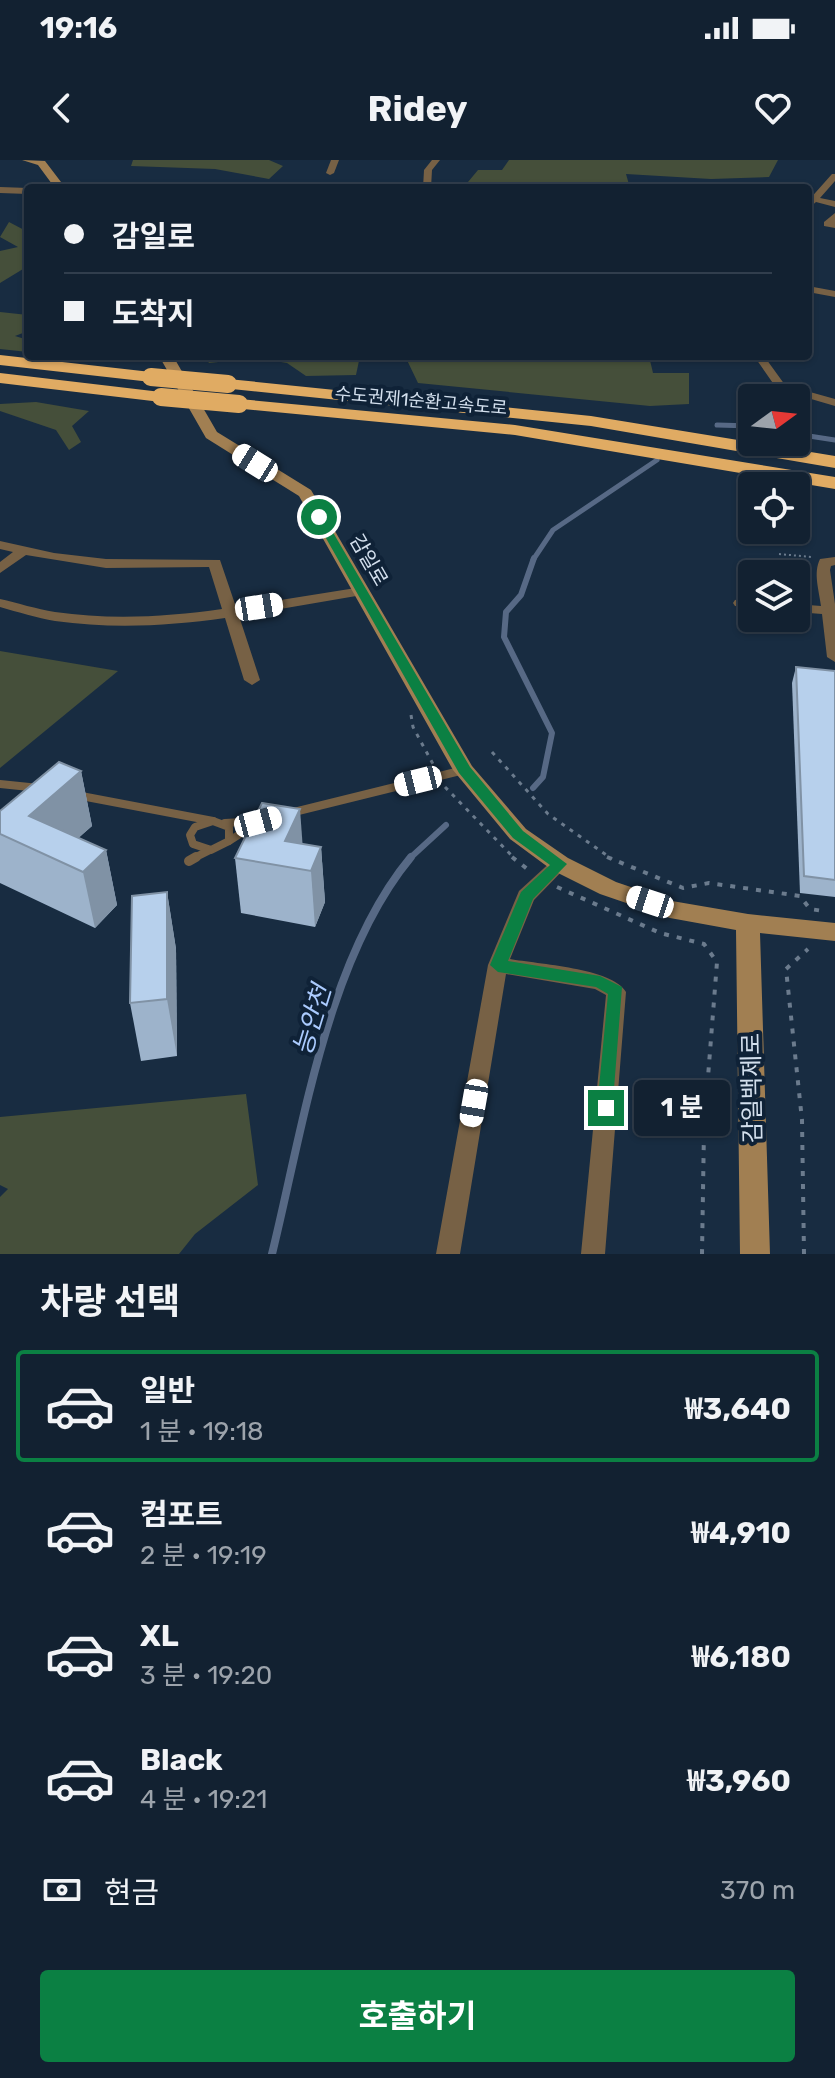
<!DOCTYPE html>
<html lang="ko">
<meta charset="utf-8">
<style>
body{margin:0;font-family:Rubik,"Noto Sans KR",sans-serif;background:#1b2939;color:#f1f3f6;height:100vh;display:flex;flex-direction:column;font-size:30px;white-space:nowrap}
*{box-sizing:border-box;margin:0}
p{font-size:26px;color:#9ca3ab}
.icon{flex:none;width:44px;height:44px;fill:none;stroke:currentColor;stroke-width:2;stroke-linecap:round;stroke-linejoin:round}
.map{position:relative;height:1094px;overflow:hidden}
.side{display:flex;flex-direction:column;background:#122131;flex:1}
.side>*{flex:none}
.guide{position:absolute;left:24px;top:24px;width:788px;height:176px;border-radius:8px;box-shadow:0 2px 6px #0004,0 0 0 2px #313e4d;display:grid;align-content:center;height:176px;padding:0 40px;background:#122131}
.needle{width:52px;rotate:75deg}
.buttons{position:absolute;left:738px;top:224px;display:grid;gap:16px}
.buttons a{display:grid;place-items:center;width:72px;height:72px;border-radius:8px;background:#122131;box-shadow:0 2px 6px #0004,0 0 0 2px #313e4d;font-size:40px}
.end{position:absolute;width:36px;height:36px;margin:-18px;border:10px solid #0b8043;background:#fff;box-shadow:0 0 0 4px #fff}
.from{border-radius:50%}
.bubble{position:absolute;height:56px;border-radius:8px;background:#122131;box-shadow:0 2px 6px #0004,0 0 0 2px #313e4d;font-size:26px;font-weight:700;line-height:56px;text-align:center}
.car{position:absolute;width:24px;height:48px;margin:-24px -12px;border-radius:10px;box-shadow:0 0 6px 2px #0007;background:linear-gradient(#fff 24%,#345 0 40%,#fff 0 76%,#345 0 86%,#fff 0)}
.guide b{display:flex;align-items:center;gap:28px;height:76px;font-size:30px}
.guide b+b{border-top:2px solid #313e4d}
.guide i{width:20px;height:20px;background:#f1f3f6}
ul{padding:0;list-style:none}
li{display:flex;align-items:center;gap:24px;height:112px;margin:0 16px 12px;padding:0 24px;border:4px solid transparent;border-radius:8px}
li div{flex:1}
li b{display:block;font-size:30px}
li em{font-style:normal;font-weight:700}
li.selected{border-color:#0b8043}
li>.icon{width:72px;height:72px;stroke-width:1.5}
h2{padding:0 40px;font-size:36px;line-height:96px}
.pay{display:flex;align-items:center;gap:20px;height:88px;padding:0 40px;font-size:30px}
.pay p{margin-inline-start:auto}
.button{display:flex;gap:16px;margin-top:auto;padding:16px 40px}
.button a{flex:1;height:92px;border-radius:8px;background:#0b8043;color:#fff;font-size:32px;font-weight:700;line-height:92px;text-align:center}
.status{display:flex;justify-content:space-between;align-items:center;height:56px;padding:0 40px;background:#122131;direction:ltr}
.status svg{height:22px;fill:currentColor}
header{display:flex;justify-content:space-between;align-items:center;height:104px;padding:0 40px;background:#122131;font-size:36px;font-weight:700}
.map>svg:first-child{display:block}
.green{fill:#454f3a}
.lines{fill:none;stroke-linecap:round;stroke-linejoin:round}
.stream-far2{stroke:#576985;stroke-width:5}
.stream-far1{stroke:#576985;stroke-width:6}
.stream{stroke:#576985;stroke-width:8}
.path-far2{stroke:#6b7b8d;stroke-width:2;stroke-dasharray:2 3;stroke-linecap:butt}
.path-far1{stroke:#6b7b8d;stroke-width:3;stroke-dasharray:4 6;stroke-linecap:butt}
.path{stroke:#6b7b8d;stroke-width:4;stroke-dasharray:5 8;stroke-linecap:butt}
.lane-far1{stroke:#776145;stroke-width:8}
.lane{stroke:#776145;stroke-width:10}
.street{fill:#776145;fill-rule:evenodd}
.secondary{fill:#a17f52;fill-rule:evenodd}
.highway{fill:#e0ab63;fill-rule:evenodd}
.highway-bridge{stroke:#e0ab63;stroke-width:18}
.wall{fill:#9db3cb}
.shaded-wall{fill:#8092a5}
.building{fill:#b7d0ec;stroke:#8092a5;stroke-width:2}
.route{fill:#0b8043}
.labels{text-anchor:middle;stroke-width:8;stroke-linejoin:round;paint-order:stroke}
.far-street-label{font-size:18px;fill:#d3dfed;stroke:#0f2237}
.street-label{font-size:20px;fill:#d3dfed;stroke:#0f2237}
.near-street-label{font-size:24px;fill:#d3dfed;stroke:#0f2237}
.near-water-label{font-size:26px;font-style:italic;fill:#abcbfe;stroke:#0f2237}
</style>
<div class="status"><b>19:16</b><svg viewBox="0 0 49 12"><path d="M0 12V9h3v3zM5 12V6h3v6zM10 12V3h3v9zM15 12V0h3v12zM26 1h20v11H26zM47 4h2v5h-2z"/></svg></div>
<header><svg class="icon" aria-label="back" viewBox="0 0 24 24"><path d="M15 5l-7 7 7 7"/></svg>Ridey<svg class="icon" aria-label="heart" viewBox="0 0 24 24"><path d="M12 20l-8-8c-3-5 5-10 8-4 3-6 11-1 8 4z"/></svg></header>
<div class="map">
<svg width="835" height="1094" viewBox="0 0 835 1094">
<rect width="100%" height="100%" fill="#182c41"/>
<g class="green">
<polygon points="133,0 269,0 283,6 269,19 215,9 131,6"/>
<polygon points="509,0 778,0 769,17 711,19 626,14 630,28 463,28 478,10 502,10"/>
<polygon points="9,62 28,72 28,106 0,123 0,91 18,87 0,77"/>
<polygon points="0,152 28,155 28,171 15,176 28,180 28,192 0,189"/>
<polygon points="204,196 360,196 356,215 306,216 287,203 256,198 209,203"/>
<polygon points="405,196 649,196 653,213 689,213 689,244 650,246 418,223"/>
<polygon points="36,242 89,251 72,266 81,282 69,290 56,270 0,251 0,244"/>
<polygon points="0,491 118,511 0,608"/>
<polygon points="246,934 258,1025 195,1074 179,1094 0,1094 0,1037 8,1029 0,1025 0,957"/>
</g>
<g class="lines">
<g class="stream-far2">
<polyline points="717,265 752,266"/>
<polyline points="796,274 835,280"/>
<polyline points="533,400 553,370 657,300"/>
</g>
<g class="stream-far1">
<polyline points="533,628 543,617 552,573 504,477 506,452 521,435 534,398"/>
<polyline points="409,699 446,665"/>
</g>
<path class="stream" d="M272,1094C303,968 327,798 411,697"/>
<polyline class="path-far2" points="779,394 811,397"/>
<g class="path-far1">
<polyline points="411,555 413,567 434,606"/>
<polyline points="492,592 548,654 612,699"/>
<polyline points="445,627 515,699"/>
</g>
<g class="path">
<polyline points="512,697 530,711"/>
<polyline points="607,697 683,728 709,723 800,736 810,749 823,751"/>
<polyline points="557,727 660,773 704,784 717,802 704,968 702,1094"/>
<polyline points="804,1094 802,960 786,809 808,789"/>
</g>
<g class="lane-far1">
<polyline points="0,624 39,628"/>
<polyline points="76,635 213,661"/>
<polyline points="290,653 464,610"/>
<polygon points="213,661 229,667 229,681 211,690 193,684 190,675 195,667"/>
<polyline points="225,663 262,661"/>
<polyline points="229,681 257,663"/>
<polyline points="192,699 210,690"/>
</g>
<polyline class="lane" points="189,701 196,697"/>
<g class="street">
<polygon points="331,0 339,0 334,13 330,15 326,13"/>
<polygon points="432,0 440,0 432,10 431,28 423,28 424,10"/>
<polygon points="832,14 835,14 835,21 820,38 835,41 835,47 816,42 808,49 808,41"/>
<polygon points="741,24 787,25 791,28 738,28 738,24"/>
<polygon points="0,27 28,28 28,34 0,33"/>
<polygon points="835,53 835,68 824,66 824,62"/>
<polygon points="808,126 835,131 835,137 808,132"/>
<polygon points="754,196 764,196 785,225 835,239 835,246 777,229"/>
<path d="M0,381L54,393L106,399L220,400L236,447L362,427L369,431L362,435L239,456L260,520L252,525L244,520L225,458C169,466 112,469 55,461C37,458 18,452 0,447V439C18,443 36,449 55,452C110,460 167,457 222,449L209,407L106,408L26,395L0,413V402L13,392L0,389Z"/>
<path d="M835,397V405L831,406L830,410L835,444V502L827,497L822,454L796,452V444L821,446C819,430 813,413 820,399Z"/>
<polygon points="740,439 752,440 752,448 735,446 733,443 735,440"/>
<path d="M560,698L566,699L569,704L534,740L510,799C537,804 613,808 626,832L605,1094H581L606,835L595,829L506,814L460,1094H436L488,805L519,731L554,699Z"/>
</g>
<g class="secondary">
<polygon points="22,0 45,1 61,22 52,24 38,5"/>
<polygon points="159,196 173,196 217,272 311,330 472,606 526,669 568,698 616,722 672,741 748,754 835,763 835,781 760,773 770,1094 740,1094 736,770 670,758 600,734 552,710 510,679 453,610 299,336 206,278"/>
</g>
<g class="highway">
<polygon points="0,195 151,212 159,217 151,222 0,205"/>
<polygon points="0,213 161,232 170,237 161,242 0,223"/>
<polygon points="228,219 591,256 835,296 835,308 591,266 222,228 222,220"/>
<polygon points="239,239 515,265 835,317 835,329 515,275 233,248 233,240"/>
</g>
<g class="highway-bridge">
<polyline points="151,217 228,224"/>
<polyline points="161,237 239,244"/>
</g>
</g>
<g class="wall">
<polygon points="796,507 835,511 835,737 800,733 792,523"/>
<polygon points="81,611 92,666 78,678 106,690 117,745 95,768 0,723 0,651"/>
<polygon points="302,684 321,687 325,742 315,767 241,753 235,698"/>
<polygon points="167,732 176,789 177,896 141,901 130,843"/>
</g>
<g class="shaded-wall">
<polygon points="81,611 92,666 55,699 29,656"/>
<polygon points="300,649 304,704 285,681"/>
<polygon points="321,687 325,742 315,767 311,711"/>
<polygon points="106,690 117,745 95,768 83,712"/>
<polygon points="167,732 176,789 177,896 167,839"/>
</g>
<g class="building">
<polygon points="796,507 835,511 835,720 804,716"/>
<polygon points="59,602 81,611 29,656 106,690 83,712 0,674 0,651"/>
<polygon points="262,643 300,649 285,681 321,687 311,711 235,698"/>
<polygon points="167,732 167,839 130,843 132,736"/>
</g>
<polygon class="route" points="319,354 324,357 470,607 523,671 567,704 533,739 508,801 600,816 622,827 612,954 600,954 597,948 608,834 596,827 498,812 490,805 521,732 550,705 513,678 459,613 314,357"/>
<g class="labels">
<g class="far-street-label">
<text transform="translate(421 241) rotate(5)" y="6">수도권제1순환고속도로</text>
</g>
<g class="street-label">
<text transform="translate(369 400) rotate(60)" y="7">감일로</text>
</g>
<g class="near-street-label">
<text transform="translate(752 928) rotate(-91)" y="8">감일백제로</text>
</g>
<g class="near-water-label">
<text transform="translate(312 860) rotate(-73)" y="9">능안천</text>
</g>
</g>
</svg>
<div class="buttons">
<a><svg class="needle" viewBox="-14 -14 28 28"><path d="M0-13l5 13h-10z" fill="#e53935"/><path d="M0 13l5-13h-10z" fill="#9ca3ab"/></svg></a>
<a><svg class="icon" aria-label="locate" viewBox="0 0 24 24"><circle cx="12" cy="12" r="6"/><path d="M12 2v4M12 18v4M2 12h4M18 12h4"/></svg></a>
<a><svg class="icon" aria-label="layers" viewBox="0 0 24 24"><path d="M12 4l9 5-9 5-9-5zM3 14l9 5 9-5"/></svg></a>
</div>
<i class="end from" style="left:319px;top:357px"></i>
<i class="end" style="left:606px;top:948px"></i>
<div class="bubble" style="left:634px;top:920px;width:96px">1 분</div>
<i class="car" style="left:255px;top:303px;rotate:302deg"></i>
<i class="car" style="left:259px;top:447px;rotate:81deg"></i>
<i class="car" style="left:418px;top:621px;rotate:256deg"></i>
<i class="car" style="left:258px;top:662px;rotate:75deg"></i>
<i class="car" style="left:650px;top:742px;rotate:288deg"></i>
<i class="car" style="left:474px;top:943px;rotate:190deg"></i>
<div class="guide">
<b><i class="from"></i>감일로</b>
<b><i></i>도착지</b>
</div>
</div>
<section class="side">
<h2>차량 선택</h2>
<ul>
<li class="selected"><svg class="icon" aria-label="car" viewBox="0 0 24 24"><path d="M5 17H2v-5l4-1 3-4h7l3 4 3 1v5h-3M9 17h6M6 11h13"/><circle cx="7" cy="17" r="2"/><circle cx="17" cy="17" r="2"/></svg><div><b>일반</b><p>1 분 · 19:18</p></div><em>₩3,640</em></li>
<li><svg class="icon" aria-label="car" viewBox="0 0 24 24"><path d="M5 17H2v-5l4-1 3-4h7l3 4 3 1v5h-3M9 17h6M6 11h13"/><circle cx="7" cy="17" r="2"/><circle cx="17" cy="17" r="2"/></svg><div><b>컴포트</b><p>2 분 · 19:19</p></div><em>₩4,910</em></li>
<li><svg class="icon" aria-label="car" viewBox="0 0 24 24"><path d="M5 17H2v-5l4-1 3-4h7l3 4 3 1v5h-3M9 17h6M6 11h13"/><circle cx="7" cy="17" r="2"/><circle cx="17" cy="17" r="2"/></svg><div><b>XL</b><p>3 분 · 19:20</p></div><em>₩6,180</em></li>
<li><svg class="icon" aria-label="car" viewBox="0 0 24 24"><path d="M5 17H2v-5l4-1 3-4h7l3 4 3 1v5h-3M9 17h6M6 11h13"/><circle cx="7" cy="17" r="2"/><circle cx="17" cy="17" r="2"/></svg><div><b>Black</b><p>4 분 · 19:21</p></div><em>₩3,960</em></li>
</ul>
<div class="pay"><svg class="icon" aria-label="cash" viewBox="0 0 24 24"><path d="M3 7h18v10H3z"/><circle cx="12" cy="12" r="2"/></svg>현금<p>370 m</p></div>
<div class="button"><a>호출하기</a></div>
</section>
